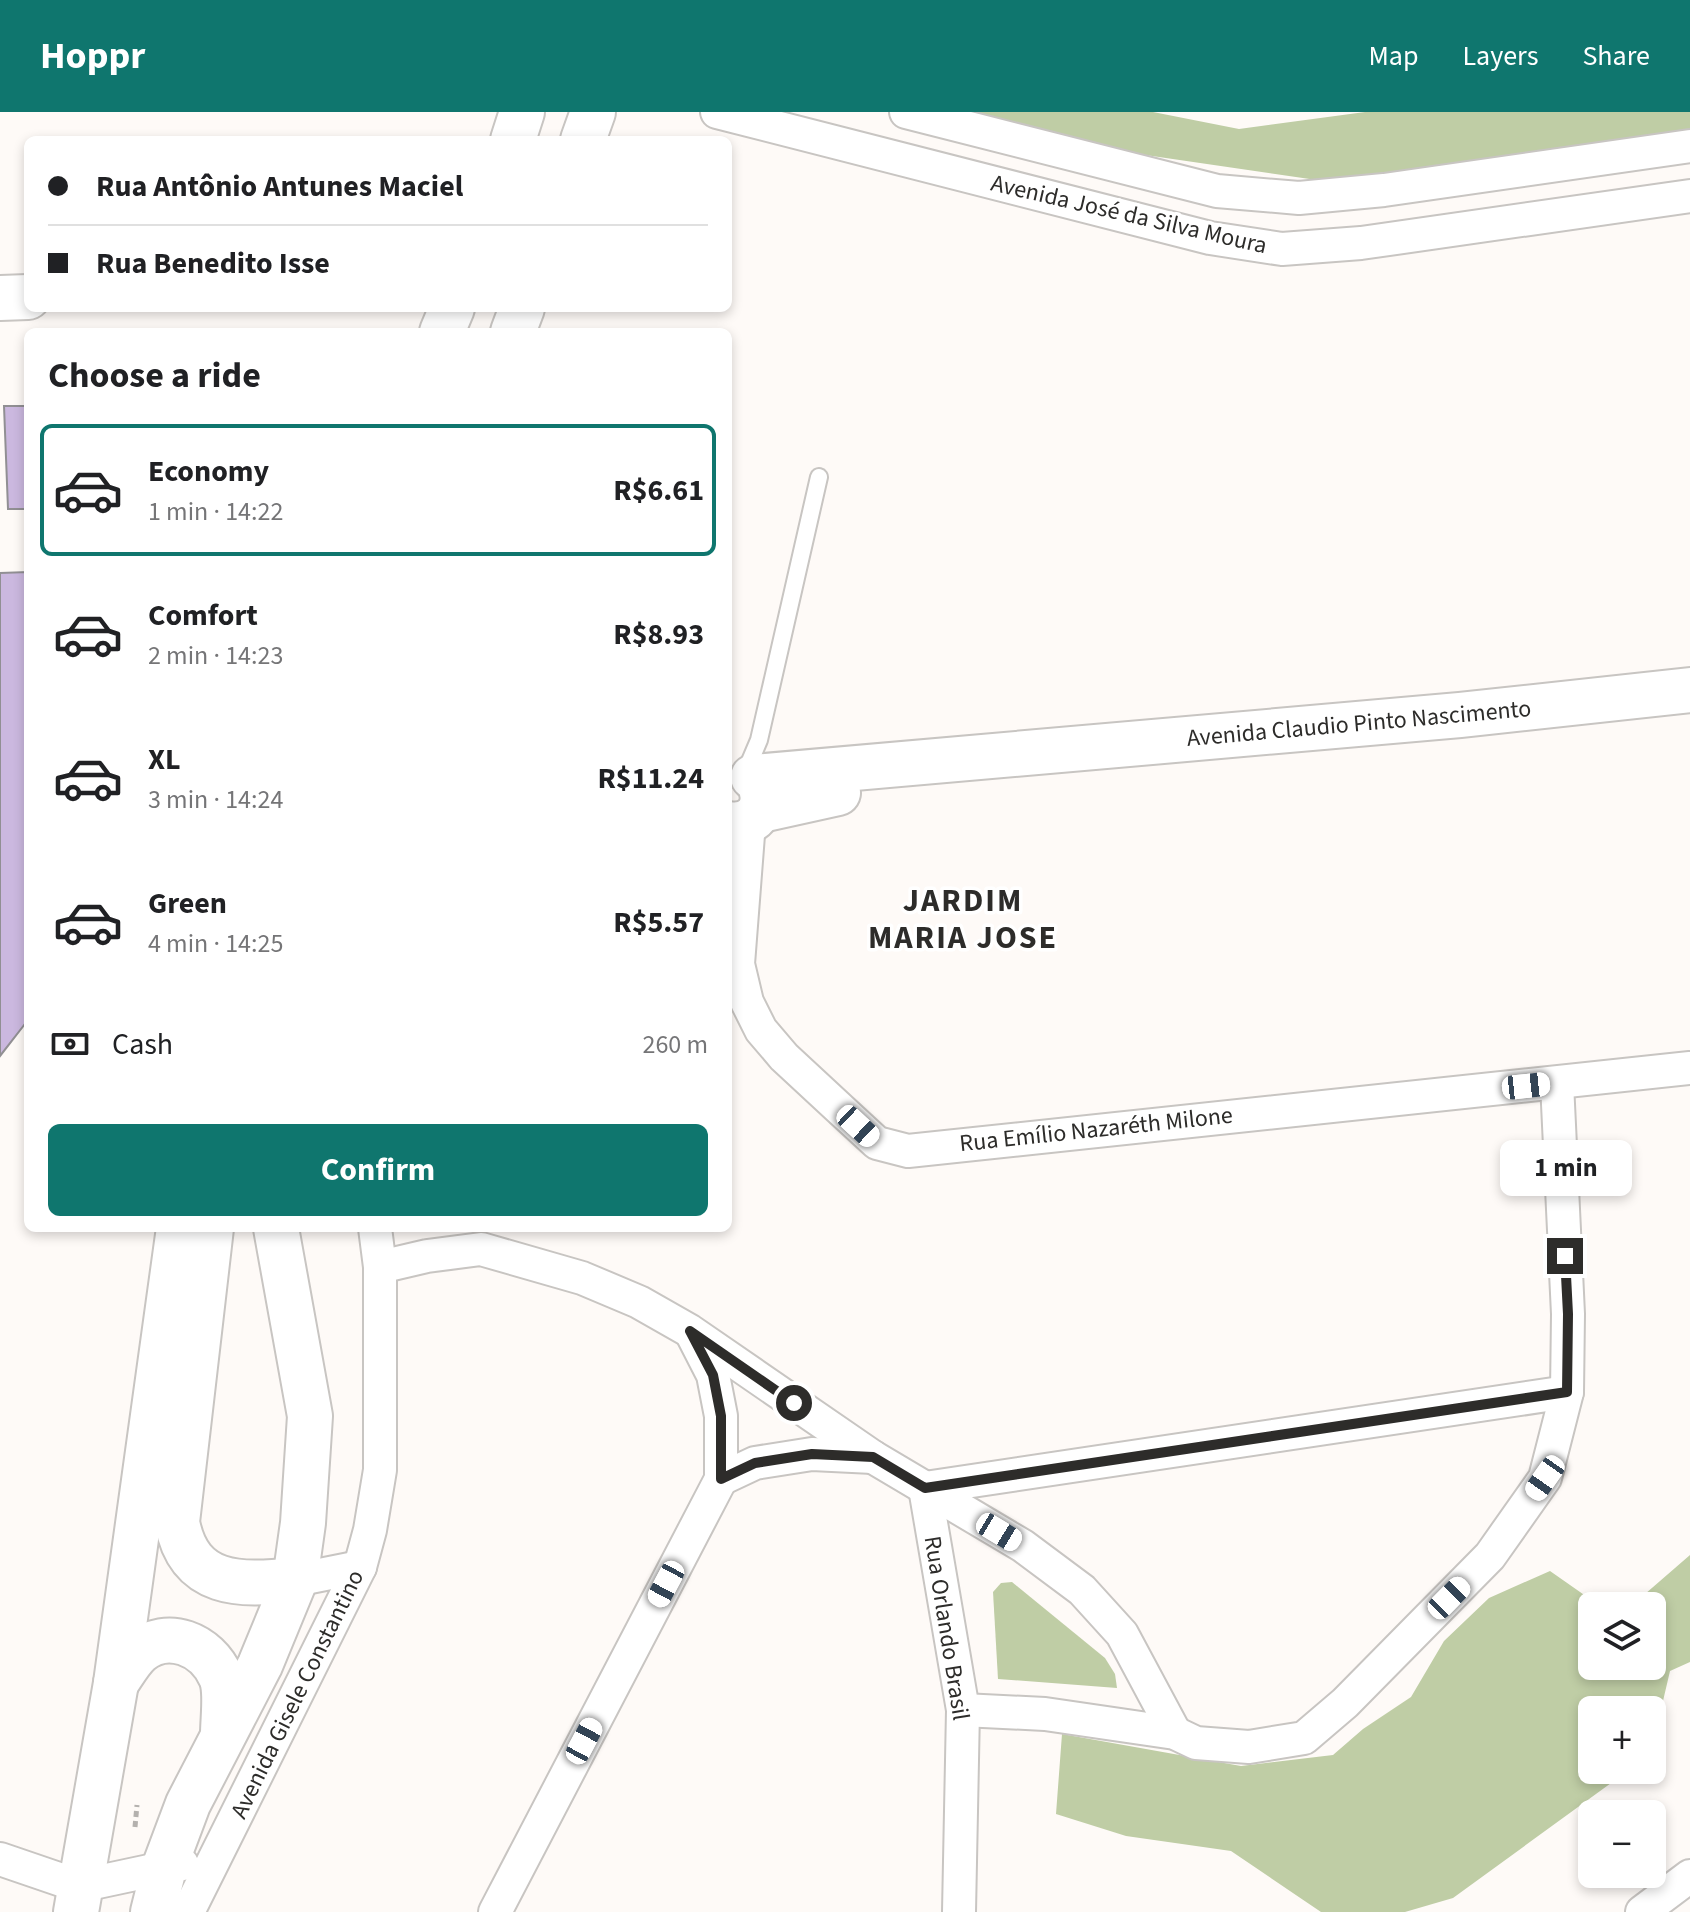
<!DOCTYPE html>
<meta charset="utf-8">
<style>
body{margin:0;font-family:"Source Sans 3",sans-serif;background:#f2f2f2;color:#202124;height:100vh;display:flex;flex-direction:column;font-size:30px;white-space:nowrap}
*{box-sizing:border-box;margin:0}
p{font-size:26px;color:#757577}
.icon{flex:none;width:44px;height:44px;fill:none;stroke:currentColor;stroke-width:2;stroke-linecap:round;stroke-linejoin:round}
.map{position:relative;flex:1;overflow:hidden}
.sheet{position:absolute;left:24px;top:216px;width:708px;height:904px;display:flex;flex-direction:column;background:#fff;border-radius:12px;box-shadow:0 4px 12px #0003}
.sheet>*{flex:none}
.top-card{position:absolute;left:24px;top:24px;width:708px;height:176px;border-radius:12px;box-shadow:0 4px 12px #0003;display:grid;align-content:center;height:176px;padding:0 24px;background:#fff}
.tools{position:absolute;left:1578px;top:1480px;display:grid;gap:16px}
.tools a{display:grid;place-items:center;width:88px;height:88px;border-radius:12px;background:#fff;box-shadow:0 4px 12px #0003;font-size:40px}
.end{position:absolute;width:36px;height:36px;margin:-18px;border:10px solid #2d2c2a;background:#fff;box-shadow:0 0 0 4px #fff}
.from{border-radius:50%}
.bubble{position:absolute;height:56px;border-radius:12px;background:#fff;box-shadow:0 4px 12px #0003;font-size:26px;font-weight:700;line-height:56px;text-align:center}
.car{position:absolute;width:24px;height:48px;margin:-24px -12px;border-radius:10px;box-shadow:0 0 6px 2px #0007;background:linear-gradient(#fff 24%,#345 0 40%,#fff 0 76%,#345 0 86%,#fff 0)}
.top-card b{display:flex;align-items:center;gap:28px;height:76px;font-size:30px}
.top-card b+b{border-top:2px solid #e0e0e0}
.top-card i{width:20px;height:20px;background:#202124}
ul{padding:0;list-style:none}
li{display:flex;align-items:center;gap:24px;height:132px;margin:0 16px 12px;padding:0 8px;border:4px solid transparent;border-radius:12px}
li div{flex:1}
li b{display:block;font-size:30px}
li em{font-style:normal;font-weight:700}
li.active{border-color:#0f766e}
li>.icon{width:72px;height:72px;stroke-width:1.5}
h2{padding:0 24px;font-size:36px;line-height:96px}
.pay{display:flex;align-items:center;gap:20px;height:88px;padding:0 24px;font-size:30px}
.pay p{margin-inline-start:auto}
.primary-button{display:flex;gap:16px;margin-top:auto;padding:16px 24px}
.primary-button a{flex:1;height:92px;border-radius:12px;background:#0f766e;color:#fff;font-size:32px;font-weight:700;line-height:92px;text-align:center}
header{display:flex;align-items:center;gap:48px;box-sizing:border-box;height:112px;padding:0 40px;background:#0f766e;color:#fff}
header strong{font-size:38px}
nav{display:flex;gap:44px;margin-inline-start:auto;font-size:28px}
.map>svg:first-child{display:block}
.green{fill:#bfcda5}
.building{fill:#cbb8df;stroke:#918f93;stroke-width:2}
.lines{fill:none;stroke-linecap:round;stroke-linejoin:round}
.service-casing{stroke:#c8c5c2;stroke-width:20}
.minor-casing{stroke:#c8c5c2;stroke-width:36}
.secondary-casing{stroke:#c8c5c2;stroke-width:48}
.path{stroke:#b4b1ae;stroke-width:5;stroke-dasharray:6 4;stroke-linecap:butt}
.service{stroke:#fff;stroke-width:16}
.minor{stroke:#fff;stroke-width:32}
.secondary{stroke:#fff;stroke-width:44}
.route{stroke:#2d2c2a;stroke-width:10}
.labels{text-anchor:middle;stroke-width:7;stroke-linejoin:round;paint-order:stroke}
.street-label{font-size:24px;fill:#2d2c2a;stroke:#fff}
.district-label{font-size:32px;font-weight:bold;letter-spacing:2px;fill:#2d2c2a;stroke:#fff}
</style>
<header>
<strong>Hoppr</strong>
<nav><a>Map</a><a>Layers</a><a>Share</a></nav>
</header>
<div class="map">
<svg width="1690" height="1800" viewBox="0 0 1690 1800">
<rect width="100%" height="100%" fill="#fefaf7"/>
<g class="green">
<polygon points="962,0 1153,0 1239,17 1365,0 1690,0 1690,23 1351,73 1070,32"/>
<polygon points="1690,1443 1690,1550 1670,1559 1652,1636 1652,1598 1592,1598 1592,1658 1629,1658 1453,1786 1405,1800 1321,1800 1231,1739 1126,1724 1056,1702 1062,1622 1241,1654 1333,1643 1363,1617 1411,1585 1444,1529 1489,1486 1550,1459 1600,1494 1592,1494 1592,1554 1652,1554 1652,1494 1607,1494 1645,1482"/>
<polygon points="1012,1470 1105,1546 1115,1562 1117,1576 998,1567 993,1480 1001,1471"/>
</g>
<g class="building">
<polygon points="4,294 28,294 28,397 8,397"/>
<polygon points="28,460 28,908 0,944 0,461"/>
</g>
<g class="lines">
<defs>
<polyline id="service" points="745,661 759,628 819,365"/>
<g id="minor">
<polyline points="717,0 1210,126 1282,137 1361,131 1690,84"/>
<polyline points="906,0 1217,79 1299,86 1384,78 1690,34"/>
<polyline points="749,710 738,852 747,890 761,918 784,945 839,996 877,1031 908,1039 1690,956"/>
<polyline points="380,1155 427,1144 481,1137 582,1166 639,1190 690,1219 873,1345 1023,1434 1082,1478 1122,1522 1175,1621"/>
<polyline points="693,1224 713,1263 721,1304 721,1367 755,1351 812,1342 873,1345"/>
<polyline points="925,1376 1567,1280"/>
<polyline points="925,1376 963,1598 959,1800"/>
<polyline points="295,1468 360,1455"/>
<polyline points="963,1598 1045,1602 1175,1621 1196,1631 1249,1635 1304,1626 1345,1591 1490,1444 1545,1366 1567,1280 1568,1202 1557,971"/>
<polyline points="0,1747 79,1774 182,1752"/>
<polyline points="188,1800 360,1455 370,1418 380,1358 380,1155 375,1116"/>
<polyline points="495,1800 721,1367"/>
<polyline points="1642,1800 1690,1764"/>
</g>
<g id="secondary">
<polyline points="513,28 522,0"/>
<polyline points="583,28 593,0"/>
<polyline points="0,186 28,185"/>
<polyline points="442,220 452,196"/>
<polyline points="513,220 522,196"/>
<polyline points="753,665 1460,603 1690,578"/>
<polyline points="761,698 838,681"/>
<path d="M728,712C754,716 770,695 759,671"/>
<path d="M211,1116L177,1410C189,1475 239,1474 295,1468"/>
<path d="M116,1571C123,1561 130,1548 139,1540C167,1516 207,1532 221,1565C227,1580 223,1606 223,1622"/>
<polyline points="76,1800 116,1571 179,1116"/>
<polyline points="153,1800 164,1756 188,1692 260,1553 295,1468 303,1411 310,1304 276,1116"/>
</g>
</defs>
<use href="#service" class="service-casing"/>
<use href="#minor" class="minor-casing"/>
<use href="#secondary" class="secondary-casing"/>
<polyline class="path" points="135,1715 137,1693"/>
<use href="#service" class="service"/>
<use href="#minor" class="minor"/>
<use href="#secondary" class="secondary"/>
</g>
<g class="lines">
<polyline class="route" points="794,1291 690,1219 713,1263 721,1304 721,1367 755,1351 812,1342 873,1345 925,1376 1567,1280 1568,1202 1565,1144"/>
</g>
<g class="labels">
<g class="street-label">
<text transform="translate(1129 102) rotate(13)" y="8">Avenida José da Silva Moura</text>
<text transform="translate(1359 611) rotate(-5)" y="8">Avenida Claudio Pinto Nascimento</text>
<text transform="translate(1096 1017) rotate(-6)" y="8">Rua Emílio Nazaréth Milone</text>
<text transform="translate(947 1516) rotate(81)" y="8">Rua Orlando Brasil</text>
<text transform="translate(297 1582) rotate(-64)" y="8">Avenida Gisele Constantino</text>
</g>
<g class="district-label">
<text x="963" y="799">JARDIM<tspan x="963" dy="37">MARIA JOSE</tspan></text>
</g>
</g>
</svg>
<div class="tools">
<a><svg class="icon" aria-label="layers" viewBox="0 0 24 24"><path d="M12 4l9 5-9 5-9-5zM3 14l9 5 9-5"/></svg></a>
<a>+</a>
<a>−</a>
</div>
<i class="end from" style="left:794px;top:1291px"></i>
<i class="end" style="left:1565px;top:1144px"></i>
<div class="bubble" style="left:1500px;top:1028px;width:132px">1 min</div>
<i class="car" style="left:1526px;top:974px;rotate:84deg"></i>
<i class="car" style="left:858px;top:1014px;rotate:133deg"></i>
<i class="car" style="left:1545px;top:1366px;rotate:215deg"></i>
<i class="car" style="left:999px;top:1420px;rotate:121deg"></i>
<i class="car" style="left:666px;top:1472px;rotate:208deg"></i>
<i class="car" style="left:1449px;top:1486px;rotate:45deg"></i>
<i class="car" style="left:584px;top:1629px;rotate:28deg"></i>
<div class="top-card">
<b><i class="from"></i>Rua Antônio Antunes Maciel</b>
<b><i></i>Rua Benedito Isse</b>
</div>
<section class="sheet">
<h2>Choose a ride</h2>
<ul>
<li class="active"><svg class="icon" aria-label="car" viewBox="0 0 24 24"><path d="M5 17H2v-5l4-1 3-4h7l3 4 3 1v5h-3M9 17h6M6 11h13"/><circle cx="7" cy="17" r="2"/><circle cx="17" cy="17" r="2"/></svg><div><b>Economy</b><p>1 min · 14:22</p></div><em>R$6.61</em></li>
<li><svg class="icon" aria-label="car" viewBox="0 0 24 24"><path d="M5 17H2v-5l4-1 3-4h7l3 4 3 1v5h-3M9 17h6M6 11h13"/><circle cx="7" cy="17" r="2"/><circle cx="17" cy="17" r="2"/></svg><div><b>Comfort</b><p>2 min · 14:23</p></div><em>R$8.93</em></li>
<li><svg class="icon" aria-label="car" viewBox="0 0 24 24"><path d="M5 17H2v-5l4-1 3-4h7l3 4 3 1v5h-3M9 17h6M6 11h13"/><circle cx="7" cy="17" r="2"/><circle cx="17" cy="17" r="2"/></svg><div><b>XL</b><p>3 min · 14:24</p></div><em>R$11.24</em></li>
<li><svg class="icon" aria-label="car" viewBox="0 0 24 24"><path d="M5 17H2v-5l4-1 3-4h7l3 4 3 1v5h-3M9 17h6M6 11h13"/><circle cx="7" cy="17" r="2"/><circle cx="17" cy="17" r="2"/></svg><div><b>Green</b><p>4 min · 14:25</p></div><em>R$5.57</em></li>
</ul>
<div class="pay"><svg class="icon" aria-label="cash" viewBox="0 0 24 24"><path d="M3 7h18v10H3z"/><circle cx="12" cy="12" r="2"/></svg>Cash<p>260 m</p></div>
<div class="primary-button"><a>Confirm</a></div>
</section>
</div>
